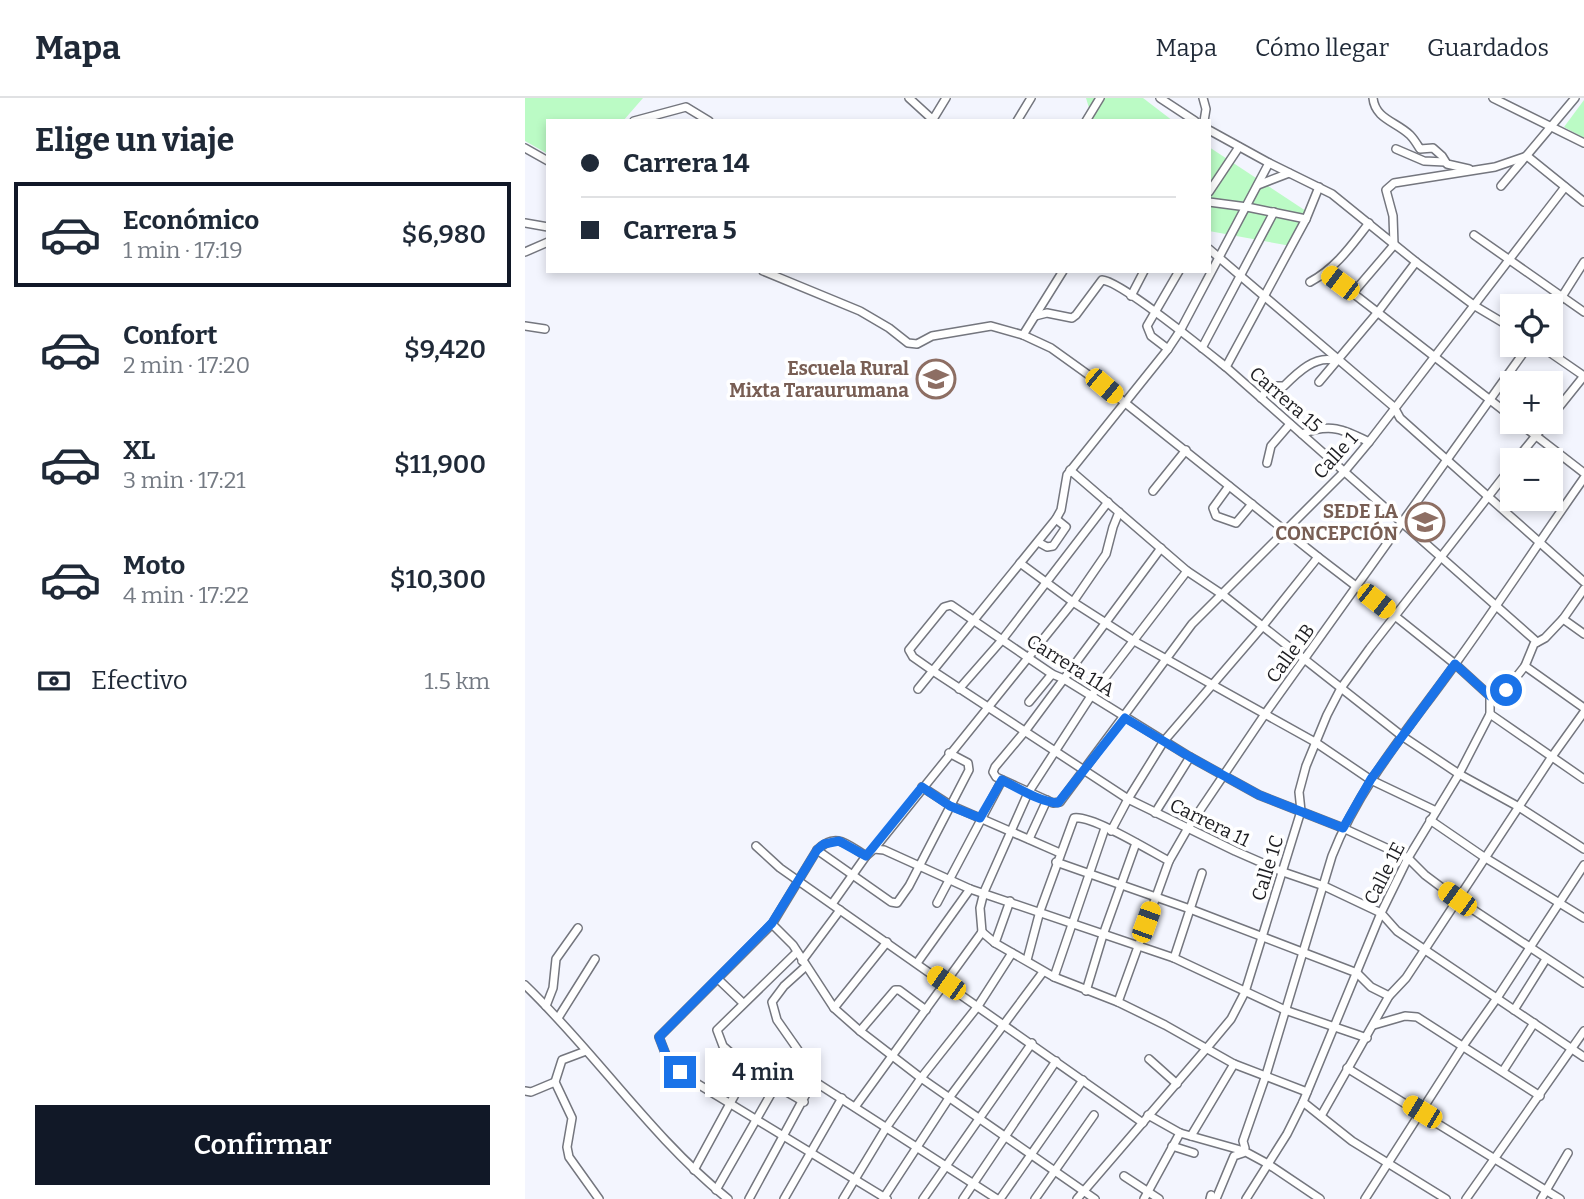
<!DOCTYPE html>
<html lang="es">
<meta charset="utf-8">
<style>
body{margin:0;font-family:Bitter,serif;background:#f2f2f3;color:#1f2937;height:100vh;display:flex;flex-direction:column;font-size:26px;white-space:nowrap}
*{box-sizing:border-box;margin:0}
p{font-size:23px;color:#747a83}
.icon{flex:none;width:38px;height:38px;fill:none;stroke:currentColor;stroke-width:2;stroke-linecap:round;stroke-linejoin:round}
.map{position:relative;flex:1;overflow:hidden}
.side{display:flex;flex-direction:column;background:#fff;width:525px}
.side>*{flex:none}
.banner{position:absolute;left:21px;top:21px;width:665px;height:154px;border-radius:0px;box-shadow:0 4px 10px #0003;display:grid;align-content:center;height:154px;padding:0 35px;background:#fff}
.buttons{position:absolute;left:975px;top:196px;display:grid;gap:14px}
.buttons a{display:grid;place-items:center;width:63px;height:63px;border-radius:0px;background:#fff;box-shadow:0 4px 10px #0003;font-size:35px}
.end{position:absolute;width:32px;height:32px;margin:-16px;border:9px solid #1a73e8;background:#fff;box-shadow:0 0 0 4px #fff}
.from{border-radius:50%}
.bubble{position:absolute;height:49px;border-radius:0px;background:#fff;box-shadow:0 4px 10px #0003;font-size:23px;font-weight:600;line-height:49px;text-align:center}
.car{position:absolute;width:21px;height:42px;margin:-21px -10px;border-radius:9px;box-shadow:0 0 5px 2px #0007;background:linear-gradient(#f5c518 24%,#345 0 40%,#f5c518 0 76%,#345 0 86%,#f5c518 0)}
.banner b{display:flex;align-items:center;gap:24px;height:66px;font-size:26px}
.banner b+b{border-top:2px solid #e0e1e3}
.banner i{width:18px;height:18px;background:#1f2937}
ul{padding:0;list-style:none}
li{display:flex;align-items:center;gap:21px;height:105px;margin:0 14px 10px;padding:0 21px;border:4px solid transparent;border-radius:0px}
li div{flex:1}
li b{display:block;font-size:26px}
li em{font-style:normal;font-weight:600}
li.on{border-color:#111827}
li>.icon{width:63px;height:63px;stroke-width:1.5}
h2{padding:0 35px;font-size:32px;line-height:84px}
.pay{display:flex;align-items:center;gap:18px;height:77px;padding:0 35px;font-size:26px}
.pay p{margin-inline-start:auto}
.primary-button{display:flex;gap:14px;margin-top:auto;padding:14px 35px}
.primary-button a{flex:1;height:80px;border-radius:0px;background:#111827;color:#fff;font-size:28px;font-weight:600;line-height:80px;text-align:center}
header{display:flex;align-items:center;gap:42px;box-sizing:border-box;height:98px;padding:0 35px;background:#fff;border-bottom:2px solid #e0e1e3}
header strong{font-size:33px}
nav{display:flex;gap:38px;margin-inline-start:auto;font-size:24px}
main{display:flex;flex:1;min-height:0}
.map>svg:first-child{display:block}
.green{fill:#bbfbc5}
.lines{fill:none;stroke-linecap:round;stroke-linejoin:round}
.minor-casing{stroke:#74767e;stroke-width:10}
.minor{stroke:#fff;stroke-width:7}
.route{stroke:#1a73e8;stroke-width:9}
.labels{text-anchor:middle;stroke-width:7;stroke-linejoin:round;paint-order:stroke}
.education-label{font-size:19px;font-weight:bold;fill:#785e54;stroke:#fff;text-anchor:end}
.street-label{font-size:19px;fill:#1e1e22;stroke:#fff}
</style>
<header>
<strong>Mapa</strong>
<nav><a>Mapa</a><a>Cómo llegar</a><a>Guardados</a></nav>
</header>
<main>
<section class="side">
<h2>Elige un viaje</h2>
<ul>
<li class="on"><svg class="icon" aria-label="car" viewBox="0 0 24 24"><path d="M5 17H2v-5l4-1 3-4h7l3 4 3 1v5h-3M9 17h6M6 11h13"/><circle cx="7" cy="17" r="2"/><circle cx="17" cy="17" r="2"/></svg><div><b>Económico</b><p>1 min · 17:19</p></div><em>$6,980</em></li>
<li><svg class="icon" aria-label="car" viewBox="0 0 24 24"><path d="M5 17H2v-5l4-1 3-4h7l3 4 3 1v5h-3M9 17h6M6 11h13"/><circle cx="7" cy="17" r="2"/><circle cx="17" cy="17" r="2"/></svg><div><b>Confort</b><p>2 min · 17:20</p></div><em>$9,420</em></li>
<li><svg class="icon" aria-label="car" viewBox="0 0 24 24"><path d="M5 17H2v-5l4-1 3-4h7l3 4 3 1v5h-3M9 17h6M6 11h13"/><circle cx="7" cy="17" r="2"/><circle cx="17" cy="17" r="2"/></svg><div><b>XL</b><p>3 min · 17:21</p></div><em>$11,900</em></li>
<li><svg class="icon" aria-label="car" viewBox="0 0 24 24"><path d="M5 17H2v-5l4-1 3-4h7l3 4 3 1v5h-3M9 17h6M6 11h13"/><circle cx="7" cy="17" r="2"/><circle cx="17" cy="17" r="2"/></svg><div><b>Moto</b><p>4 min · 17:22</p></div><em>$10,300</em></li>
</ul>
<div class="pay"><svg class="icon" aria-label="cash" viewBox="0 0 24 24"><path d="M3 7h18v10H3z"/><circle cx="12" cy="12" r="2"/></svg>Efectivo<p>1.5 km</p></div>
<div class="primary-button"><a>Confirmar</a></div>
</section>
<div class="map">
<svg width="1059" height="1101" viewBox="0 0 1059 1101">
<rect width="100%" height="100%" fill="#f3f5fe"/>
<g class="green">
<polygon points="0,0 118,0 98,23 23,23 23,56 0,43"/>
<polygon points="561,0 618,0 648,23 568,23"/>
<polygon points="1059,2 1059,40 1039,29"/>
<polygon points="684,49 784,115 766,148 684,133"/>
</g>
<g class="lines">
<defs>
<g id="minor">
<polyline points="384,0 407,21"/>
<polyline points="635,0 670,23"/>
<polyline points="678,0 681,11 679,23"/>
<path d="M848,0C850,21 872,24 885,37C889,41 892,46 895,51L908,50L917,58L922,66L944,71"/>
<polyline points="968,0 1059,45"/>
<polyline points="109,23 161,9 184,23"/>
<polyline points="407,23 421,0"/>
<polyline points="492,23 506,0"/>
<polyline points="561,23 575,0"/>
<polyline points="684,32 744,65 807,96 891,164 950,208 987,230"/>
<polyline points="0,50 23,63"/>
<polyline points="871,51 899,63 920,64"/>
<polyline points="733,87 764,75"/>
<polyline points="976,88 1050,0"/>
<polyline points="684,94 714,49"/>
<polyline points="684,104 722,109 781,121"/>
<polyline points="0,125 23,129"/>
<polyline points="949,137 1059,214"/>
<polyline points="684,151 869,309 875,320 1059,484"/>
<polyline points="0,154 23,144"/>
<polyline points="238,173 335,213 364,230 383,245 392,246 407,238 466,228 498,237 526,250 579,288 793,459 870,518 930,566 965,598"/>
<polyline points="802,175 987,319"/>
<path d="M785,184C811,170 826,148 844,125"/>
<polyline points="828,195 869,147 868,118 861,92 869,85 970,69 1002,58 1059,104"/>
<polyline points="606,198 619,173"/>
<polyline points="1026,216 1059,164"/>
<path d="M510,218L522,215L547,220L551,217L577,182C596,183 681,253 701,269L1012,544"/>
<polyline points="0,228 20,231"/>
<polyline points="498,237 538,173"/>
<polyline points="1014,247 1059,278 1026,319"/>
<polyline points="677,250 749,114"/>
<polyline points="643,251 626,238 622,228 654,173"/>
<polyline points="701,269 781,121 794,89"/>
<polyline points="794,284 853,214 891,164"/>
<path d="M736,300L744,288H759C772,275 791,256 811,263"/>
<polyline points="993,324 1059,375"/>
<path d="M777,336C805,325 818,331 844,344"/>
<polyline points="991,362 1022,324"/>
<polyline points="742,365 746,348 765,326"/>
<polyline points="545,372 662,473 698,497 877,638 934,676 994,709 1059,751"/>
<polyline points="704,388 688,410 691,418 711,425 727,406"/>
<polyline points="628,393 661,352"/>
<polyline points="513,444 522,449 528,448 541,429 531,421"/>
<polyline points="636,450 501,632 470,669 468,674 471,679 528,705 535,704 667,526 819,374 844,344 1040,89"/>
<polyline points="495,465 548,504 609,543 790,644 846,682 911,713"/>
<polyline points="1038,521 1059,536"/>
<polyline points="1000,568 1059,610"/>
<polyline points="393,591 531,421 536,412 542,377 643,251 655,233 744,65"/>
<polyline points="434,591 477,542 583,404"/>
<polyline points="965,598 981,592 1000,568 1009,546 1020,540 1038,521 1059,491"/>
<polyline points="504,604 527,576"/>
<polyline points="965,616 1059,681"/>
<polyline points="397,689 425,707 535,755"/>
<polyline points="630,715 665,659"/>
<polyline points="905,722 959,759 1059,820"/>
<polyline points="586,733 603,701 639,643 737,529 793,459"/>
<polyline points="504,741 522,702"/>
<polyline points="231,748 255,770 618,1025"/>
<polyline points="349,751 548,504 581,456 588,429 594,414"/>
<polyline points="292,752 366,804 372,805 384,788 444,672 443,665 424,655"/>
<polyline points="531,764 665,811 832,875 846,889 864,898"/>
<polyline points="412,805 477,682"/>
<polyline points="307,806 341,758"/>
<polyline points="247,826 268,847 309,910 335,933 396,980 570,1101"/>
<polyline points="457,834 455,810 459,794 503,695 566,598 662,473"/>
<polyline points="457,834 470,845 529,879 593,904 640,927 709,966 782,994"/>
<polyline points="470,845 485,803"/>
<polyline points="649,860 677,775"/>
<path d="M502,862L515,813L549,720C567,717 625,753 644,763"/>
<polyline points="277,863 315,812"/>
<polyline points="392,865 445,791"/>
<polyline points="280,869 259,888 247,904 252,922 273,952 281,978 472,1101"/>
<polyline points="529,879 580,730"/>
<polyline points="193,881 218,905"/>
<polyline points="1059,885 932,801 900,777 883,760 818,730 734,697 665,659 539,581 527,576 426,507 419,509 384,552 388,559 408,573 603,701 710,753 758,774 799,788 856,815 872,833 1059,959"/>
<path d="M0,887C71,955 126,1039 203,1101"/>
<polyline points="561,893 578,837 611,745"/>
<polyline points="593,904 644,763 663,730 740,616 1004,247"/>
<polyline points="21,908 28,890 31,861 53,830"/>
<polyline points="309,910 362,844"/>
<polyline points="989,912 1021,861"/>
<polyline points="33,920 70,861"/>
<polyline points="849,927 880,918 892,919 1015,998"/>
<polyline points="335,933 370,892 374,892 401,912"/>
<polyline points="61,953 37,962 30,984 47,1020 42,1049 44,1059 74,1101"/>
<polyline points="624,961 652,986"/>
<polyline points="822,970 1035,1101"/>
<polyline points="224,971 198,948 192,932 272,854"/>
<polyline points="978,973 1009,925"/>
<polyline points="241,982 279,1004"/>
<polyline points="0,993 6,994 30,984"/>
<polyline points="778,1004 827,1043 921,1101"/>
<polyline points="330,1009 457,834"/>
<polyline points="623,1017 655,1035 719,1053 743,1066 795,1101"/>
<polyline points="796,1018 864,898 881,880 1026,660 1059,614"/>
<polyline points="666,1038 709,966"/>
<polyline points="647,1048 669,1055"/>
<polyline points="169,1072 227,965"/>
<polyline points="599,1078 634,1101"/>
<polyline points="191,1092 251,987"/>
<polyline points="224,1101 288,983"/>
<polyline points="259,1101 317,1000"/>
<polyline points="318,1101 361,1030 396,980 453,908 487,855"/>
<polyline points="358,1101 424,1000 518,874"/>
<path d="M362,1101L158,977L141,957L134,939L247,826L292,752C311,733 323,747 341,758L349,751L359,752L445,791L649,860L760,912L842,940"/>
<polyline points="398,1101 507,945"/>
<polyline points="438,1101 531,963"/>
<polyline points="475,1101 558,982"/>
<polyline points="510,1101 569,1017"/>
<polyline points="552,1101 681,951 706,921 720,894 776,713 774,694 781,668 802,617 816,590 845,550 987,368"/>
<polyline points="619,1101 655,1035"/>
<polyline points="685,1101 686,1097"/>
<path d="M691,1101L709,1058L718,1055L720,1050L718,1043L741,977L807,758C835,686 886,628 931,565C975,504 1016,441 1059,380"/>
<polyline points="721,1101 762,1036 778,1004 856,815 883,760 934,676 965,616 965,598"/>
<polyline points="840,1101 938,948 972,900 1059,767"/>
<polyline points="941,1101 1059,933"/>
<polyline points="1016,1101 1043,1055"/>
</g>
</defs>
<use href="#minor" class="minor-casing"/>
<use href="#minor" class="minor"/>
</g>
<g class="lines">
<path class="route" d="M155,974L141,957L134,939L247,825L292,752L299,746L314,743L341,758L397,689L425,708L455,720L477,682C493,690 515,704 533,705L600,620L665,659L734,697L818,730L846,681L930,566L965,598L981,592"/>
</g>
<defs>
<symbol id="school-ring" viewBox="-11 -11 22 22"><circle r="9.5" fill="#fff" stroke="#8d6e63" stroke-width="1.5"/><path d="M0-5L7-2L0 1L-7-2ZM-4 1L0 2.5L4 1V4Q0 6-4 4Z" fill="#8d6e63"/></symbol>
</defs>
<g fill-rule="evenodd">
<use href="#school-ring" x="389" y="259" width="44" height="44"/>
<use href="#school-ring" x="878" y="402" width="44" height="44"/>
</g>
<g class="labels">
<g class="education-label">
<text x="384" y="277">Escuela Rural<tspan x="384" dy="22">Mixta Taraurumana</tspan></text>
<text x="873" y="420">SEDE LA<tspan x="873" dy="22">CONCEPCIÓN</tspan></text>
</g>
<g class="street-label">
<text transform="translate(761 301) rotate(41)" y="7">Carrera 15</text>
<text transform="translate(810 357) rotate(-48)" y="7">Calle 1</text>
<text transform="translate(765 555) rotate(-54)" y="7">Calle 1B</text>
<text transform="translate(546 567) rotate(32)" y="7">Carrera 11A</text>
<text transform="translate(685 724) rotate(26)" y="7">Carrera 11</text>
<text transform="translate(742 770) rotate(-73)" y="7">Calle 1C</text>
<text transform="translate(859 775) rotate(-63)" y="7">Calle 1E</text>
</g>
</g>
</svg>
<div class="buttons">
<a><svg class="icon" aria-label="locate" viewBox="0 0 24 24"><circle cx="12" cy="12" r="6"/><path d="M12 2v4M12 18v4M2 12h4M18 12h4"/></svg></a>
<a>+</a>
<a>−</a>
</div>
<i class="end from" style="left:981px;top:592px"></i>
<i class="end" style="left:155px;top:974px"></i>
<div class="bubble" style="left:180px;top:950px;width:116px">4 min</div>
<i class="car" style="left:815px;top:185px;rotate:307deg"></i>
<i class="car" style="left:579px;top:288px;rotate:130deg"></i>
<i class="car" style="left:851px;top:503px;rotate:128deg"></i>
<i class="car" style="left:932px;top:801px;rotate:306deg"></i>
<i class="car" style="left:621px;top:824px;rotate:20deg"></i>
<i class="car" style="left:421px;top:885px;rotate:305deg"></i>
<i class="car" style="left:897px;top:1014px;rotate:301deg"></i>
<div class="banner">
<b><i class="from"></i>Carrera 14</b>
<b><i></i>Carrera 5</b>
</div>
</div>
</main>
